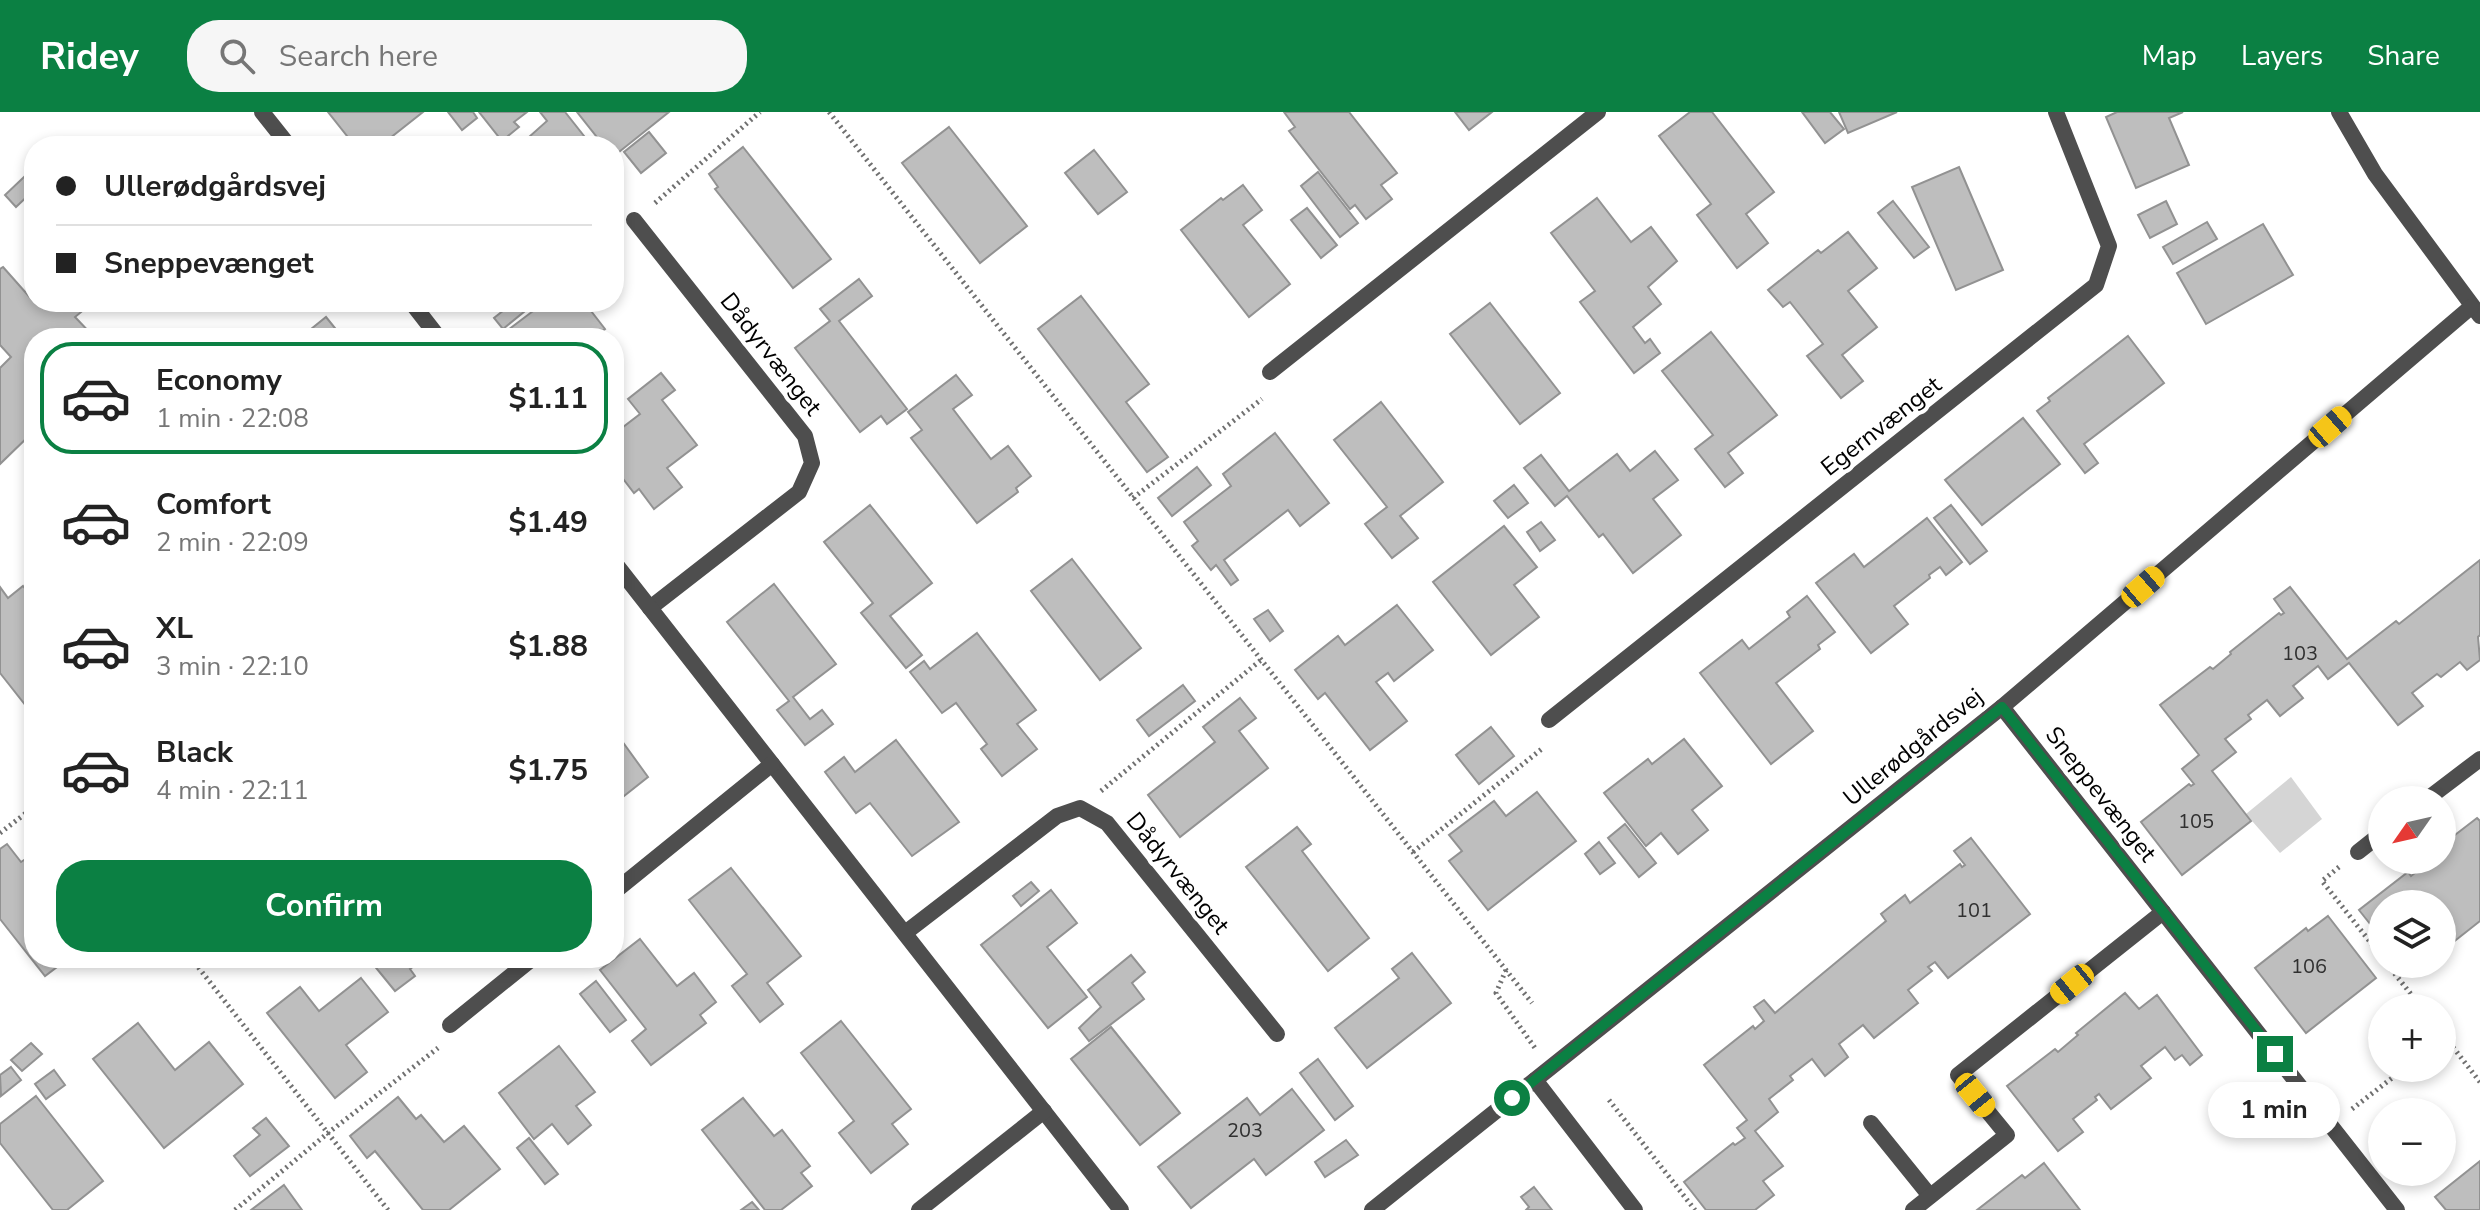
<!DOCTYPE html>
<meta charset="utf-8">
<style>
body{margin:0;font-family:"Nunito Sans",sans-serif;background:#f6f6f6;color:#222;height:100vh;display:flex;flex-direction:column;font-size:30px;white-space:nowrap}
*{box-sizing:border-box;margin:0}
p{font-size:26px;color:#767676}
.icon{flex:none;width:44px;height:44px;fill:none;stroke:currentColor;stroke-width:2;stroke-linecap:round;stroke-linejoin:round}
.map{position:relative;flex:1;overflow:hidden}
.details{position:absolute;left:24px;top:216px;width:600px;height:640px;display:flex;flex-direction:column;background:#fff;border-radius:32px;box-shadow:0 4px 12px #0003}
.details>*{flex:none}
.hud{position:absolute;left:24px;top:24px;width:600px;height:176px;border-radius:32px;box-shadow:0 4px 12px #0003;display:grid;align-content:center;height:176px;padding:0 32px;background:#fff}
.needle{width:52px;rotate:236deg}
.buttons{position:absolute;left:2368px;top:674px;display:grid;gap:16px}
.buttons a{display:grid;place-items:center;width:88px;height:88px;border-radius:50%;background:#fff;box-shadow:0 4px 12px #0003;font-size:40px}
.end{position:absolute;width:36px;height:36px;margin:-18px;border:10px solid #0b8043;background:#fff;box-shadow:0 0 0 4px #fff}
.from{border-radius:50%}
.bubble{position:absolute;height:56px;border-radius:28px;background:#fff;box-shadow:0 4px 12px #0003;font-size:26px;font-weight:700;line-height:56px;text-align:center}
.car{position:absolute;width:24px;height:48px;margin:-24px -12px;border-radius:10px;box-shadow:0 0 6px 2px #0007;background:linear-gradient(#f5c518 24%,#345 0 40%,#f5c518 0 76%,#345 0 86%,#f5c518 0)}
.hud b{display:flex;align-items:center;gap:28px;height:76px;font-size:30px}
.hud b+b{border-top:2px solid #e0e0e0}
.hud i{width:20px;height:20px;background:#222}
ul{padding:14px 0 0;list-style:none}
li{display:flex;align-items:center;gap:24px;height:112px;margin:0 16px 12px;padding:0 16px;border:4px solid transparent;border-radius:32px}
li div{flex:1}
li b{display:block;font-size:30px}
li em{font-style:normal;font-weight:700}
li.active{border-color:#0b8043}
li>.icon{width:72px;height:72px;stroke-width:1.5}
.cta{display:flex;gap:16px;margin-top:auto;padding:16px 32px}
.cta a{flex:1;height:92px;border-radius:32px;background:#0b8043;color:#fff;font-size:32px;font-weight:700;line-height:92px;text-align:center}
header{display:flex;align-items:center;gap:48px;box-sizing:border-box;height:112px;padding:0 40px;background:#0b8043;color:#fff}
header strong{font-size:38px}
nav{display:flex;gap:44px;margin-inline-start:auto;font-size:28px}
.search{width:560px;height:72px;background:#f6f6f6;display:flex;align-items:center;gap:20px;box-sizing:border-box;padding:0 28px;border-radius:32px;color:#767676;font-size:30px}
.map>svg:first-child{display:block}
.green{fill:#d5d5d5}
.building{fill:#bebebe;stroke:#929292;stroke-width:2}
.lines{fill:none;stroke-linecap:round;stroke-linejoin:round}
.path{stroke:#707070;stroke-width:5;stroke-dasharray:2 4;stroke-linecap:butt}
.street{stroke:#4e4e4e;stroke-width:16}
.route{stroke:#0b8043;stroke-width:10}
.labels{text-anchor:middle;stroke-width:8;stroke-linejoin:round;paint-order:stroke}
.number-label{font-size:20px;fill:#303030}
.street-label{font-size:24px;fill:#000;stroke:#fff}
</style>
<header>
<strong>Ridey</strong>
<div class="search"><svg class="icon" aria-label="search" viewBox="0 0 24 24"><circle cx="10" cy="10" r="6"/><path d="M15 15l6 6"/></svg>Search here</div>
<nav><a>Map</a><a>Layers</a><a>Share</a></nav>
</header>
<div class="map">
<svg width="2480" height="1098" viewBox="0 0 2480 1098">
<rect width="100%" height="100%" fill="#fff"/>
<polygon class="green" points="2291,665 2322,707 2280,741 2246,702"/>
<g class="building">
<polygon points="328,0 423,0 380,34 355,34"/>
<polygon points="448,0 473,0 477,6 462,18"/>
<polygon points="479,0 527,0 514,10 519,15 502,29"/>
<polygon points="540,0 565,0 588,29 582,34 519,34 547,9"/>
<polygon points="577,0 669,0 614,44 614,34 604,34"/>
<polygon points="1284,0 1349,0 1397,61 1381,73 1392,87 1366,107 1355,93 1350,97 1289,19 1295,15"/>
<polygon points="1455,0 1492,0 1469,18"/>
<polygon points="1690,0 1712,0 1774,80 1746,102 1768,131 1737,156 1697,103 1711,92 1659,24"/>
<polygon points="1802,0 1830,0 1844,17 1825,31"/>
<polygon points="1839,0 1897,0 1848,21"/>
<polygon points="2117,0 2183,0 2169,6 2189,53 2136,76 2106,5"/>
<polygon points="949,15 1027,114 980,151 902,51"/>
<polygon points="649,20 666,41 641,61 624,40"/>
<polygon points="743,35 831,147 793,176 715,77 718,75 709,62"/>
<polygon points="1094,38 1127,80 1098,102 1065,61"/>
<polygon points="1959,55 2003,158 1956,178 1912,75"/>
<polygon points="1318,60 1358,111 1340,125 1301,74"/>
<polygon points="24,65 34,78 16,95 5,83"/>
<polygon points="1243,73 1262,98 1243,113 1290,172 1249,205 1181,118 1221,86 1223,88"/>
<polygon points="1597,86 1631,130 1651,115 1677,149 1648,175 1661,192 1633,215 1645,231 1650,227 1660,241 1634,261 1580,190 1595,179 1551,121"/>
<polygon points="1893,89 1929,135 1914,146 1878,101"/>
<polygon points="2166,89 2177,112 2150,126 2138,103"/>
<polygon points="1307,96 1337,133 1321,146 1291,108"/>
<polygon points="2207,110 2217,127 2173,152 2163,135"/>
<polygon points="2263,112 2293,163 2206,212 2177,161"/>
<polygon points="1848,120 1877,156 1848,179 1877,215 1842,243 1863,269 1841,286 1807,244 1823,232 1790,190 1783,195 1768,178 1818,138 1821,141"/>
<polygon points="3,155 34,190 80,190 86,196 75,205 95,226 34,226 34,319 0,352 0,256 11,245 0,233 0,157"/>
<polygon points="859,167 872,184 839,209 907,297 887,312 881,304 860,320 795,236 830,209 820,197"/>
<polygon points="1081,184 1149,272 1126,290 1168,345 1147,360 1038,217"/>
<polygon points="514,190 518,190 525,199 503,217 494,206"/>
<polygon points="545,190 584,190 605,217 594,226 514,226 508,218"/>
<polygon points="1490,191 1560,281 1520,312 1450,222"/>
<polygon points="326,205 343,226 300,226"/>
<polygon points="1711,220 1777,303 1728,341 1743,361 1725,375 1695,337 1713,323 1662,259"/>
<polygon points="2128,224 2164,271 2084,332 2098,351 2085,361 2037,299 2050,289 2048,286"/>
<polygon points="661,261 675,278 662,288 697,333 667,356 682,375 654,397 639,377 634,381 614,355 614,322 640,302 628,287"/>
<polygon points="956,263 972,283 953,297 991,347 1008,334 1031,364 1016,376 1018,380 977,411 911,326 922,318 908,300"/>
<polygon points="1381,290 1443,370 1400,404 1418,426 1392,446 1365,412 1387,395 1334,328"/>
<polygon points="2023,306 2060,352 1982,413 1945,368"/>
<polygon points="1275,321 1329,391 1300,414 1288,398 1224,448 1238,468 1231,473 1216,453 1211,458 1192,434 1198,429 1184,410 1231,374 1223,362"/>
<polygon points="1655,339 1678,368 1653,387 1681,423 1633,461 1603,422 1599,425 1567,384 1555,394 1524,356 1541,343 1569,379 1617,342 1630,359"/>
<polygon points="1197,355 1211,373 1172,404 1158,386"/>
<polygon points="1514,373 1528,391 1508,406 1494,389"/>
<polygon points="870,393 932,471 890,504 922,543 906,556 861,501 873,491 824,430"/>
<polygon points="1951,393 1987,439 1970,452 1934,406"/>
<polygon points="1927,406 1962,450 1946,463 1940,455 1929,463 1930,466 1894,494 1908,512 1871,541 1816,471 1854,442 1864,455"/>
<polygon points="1541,410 1555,428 1540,439 1527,420"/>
<polygon points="1504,414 1537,455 1514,473 1539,505 1491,543 1433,470"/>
<polygon points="1072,447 1141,536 1100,568 1031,479"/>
<polygon points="2480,448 2480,523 2478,525 2480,548 2467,558 2460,550 2441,565 2437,562 2412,581 2423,594 2398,613 2349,551 2328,567 2318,554 2293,574 2303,586 2280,604 2267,588 2248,603 2251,607 2225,627 2236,640 2212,659 2251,709 2182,763 2141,710 2189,672 2191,674 2194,672 2182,657 2199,643 2160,593 2210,555 2213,557 2231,542 2230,540 2279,501 2281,503 2284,501 2274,487 2290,475 2347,547 2396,509 2399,512"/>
<polygon points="774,472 836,552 793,585 810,607 822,598 833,612 805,633 777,598 789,589 727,510"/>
<polygon points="23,474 34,488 34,604 0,561 0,475 8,486"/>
<polygon points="1807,484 1835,520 1818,533 1820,537 1776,571 1813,619 1771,652 1700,561 1742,528 1749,537 1790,505 1787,500"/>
<polygon points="1397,493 1433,538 1394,569 1388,561 1376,570 1407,609 1370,638 1325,581 1318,587 1295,558 1338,524 1345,533"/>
<polygon points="1268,498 1283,519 1270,529 1254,507"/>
<polygon points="977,521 1036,598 1017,612 1037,637 1002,664 981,637 987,632 956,591 942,601 910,560 924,549 930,557"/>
<polygon points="1183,573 1195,589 1149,624 1137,608"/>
<polygon points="1240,586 1256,606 1239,619 1268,656 1180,725 1148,683 1215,630 1203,615"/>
<polygon points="1491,615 1514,644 1479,672 1456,643"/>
<polygon points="614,618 648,665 614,692"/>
<polygon points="1684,627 1722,674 1692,698 1708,718 1678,742 1661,721 1646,734 1604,681 1648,647 1652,652"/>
<polygon points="896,628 959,710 912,744 870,691 856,701 825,660 844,645 855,660"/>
<polygon points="1537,680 1576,729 1488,798 1449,749 1462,739 1449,723 1494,689 1506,704"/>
<polygon points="2477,706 2480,709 2480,809 2442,839 2442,792 2382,792 2382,827 2359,798 2408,760 2411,764 2431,748 2442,748 2442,733"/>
<polygon points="1625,712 1656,751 1639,765 1608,726"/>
<polygon points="1297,715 1311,732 1302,739 1369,826 1328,859 1246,755"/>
<polygon points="1971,726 2030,802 1948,866 1935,850 1928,855 1932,859 1908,878 1918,891 1874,926 1863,913 1839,932 1848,945 1825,964 1812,947 1790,964 1793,968 1769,987 1778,1000 1755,1019 1783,1054 1763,1069 1774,1083 1755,1098 1706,1098 1684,1070 1733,1031 1735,1033 1745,1026 1737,1016 1747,1008 1704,953 1753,914 1755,917 1764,909 1754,895 1764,888 1775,901 1886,809 1881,802 1905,783 1910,791 1960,752 1962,755 1965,753 1954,739"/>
<polygon points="1599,730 1615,751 1600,762 1585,742"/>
<polygon points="7,732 21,750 27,746 34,755 34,846 69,846 45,864 0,807 0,737"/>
<polygon points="731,756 801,844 767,871 783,892 760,910 732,874 747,862 689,788"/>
<polygon points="1031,770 1039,779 1021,794 1013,784"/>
<polygon points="1051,778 1077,811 1047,835 1087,885 1048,916 981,833"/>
<polygon points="2328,804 2376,866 2306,921 2255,856 2306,816 2308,819"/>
<polygon points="640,827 677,874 694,861 716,890 700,903 706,911 651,953 632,929 646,917 600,858"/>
<polygon points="1412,841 1451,891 1367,956 1335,916 1399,866 1392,857"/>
<polygon points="1131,843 1145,860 1132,871 1144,887 1089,929 1079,916 1101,895 1088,878"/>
<polygon points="368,846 425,846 410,857 415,864 395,879"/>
<polygon points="2402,852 2425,852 2410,863"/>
<polygon points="361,866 388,900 346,933 367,960 335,986 267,901 300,875 319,899"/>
<polygon points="596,869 626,908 610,920 580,882"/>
<polygon points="2125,881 2139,897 2157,883 2202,943 2190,953 2182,943 2175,948 2165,935 2141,954 2151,966 2111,997 2099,982 2095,985 2097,988 2073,1007 2083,1020 2058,1039 2007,974 2055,937 2058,940 2078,923 2076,921"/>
<polygon points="841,909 911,997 892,1012 908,1032 871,1061 839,1021 854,1009 801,941"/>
<polygon points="138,911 175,958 209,930 243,972 164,1036 93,947"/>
<polygon points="1111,915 1180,1001 1140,1033 1071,947"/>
<polygon points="31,931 42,942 22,959 11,948"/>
<polygon points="559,934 595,980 576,994 591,1013 568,1032 552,1012 534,1027 499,981"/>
<polygon points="1318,947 1353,994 1335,1008 1300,961"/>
<polygon points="11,955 21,968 1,984 0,963"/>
<polygon points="54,958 65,973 46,987 35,972"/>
<polygon points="1292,977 1324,1018 1266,1063 1254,1047 1191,1096 1158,1055 1247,986 1260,1003"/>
<polygon points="36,984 103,1069 67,1098 53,1098 0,1031 0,1012"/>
<polygon points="398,985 416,1007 421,1003 444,1030 464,1014 500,1057 449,1098 423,1098 375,1039 367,1046 350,1024"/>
<polygon points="743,986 774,1024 782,1018 810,1054 801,1061 812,1074 781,1098 765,1098 702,1018"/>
<polygon points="266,1006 289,1034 250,1064 234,1044 260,1023 253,1016"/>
<polygon points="529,1026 558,1062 545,1072 517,1036"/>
<polygon points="1346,1028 1358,1043 1325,1065 1315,1050"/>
<polygon points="2480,1049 2480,1098 2446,1098 2435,1085"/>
<polygon points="2044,1051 2080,1098 1977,1098 2022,1063 2025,1066"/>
<polygon points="284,1073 302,1098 251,1098"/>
<polygon points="1534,1075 1552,1098 1526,1098 1529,1095 1521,1085"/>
<polygon points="752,1090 759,1098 741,1098"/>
</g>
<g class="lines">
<g class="path">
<polyline points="829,0 1532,891"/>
<polyline points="655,91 760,0"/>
<polyline points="1133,386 1262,287"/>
<polyline points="1101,679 1261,548"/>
<polyline points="0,721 34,695"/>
<polyline points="1413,740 1543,636"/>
<polyline points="2339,755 2322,769 2382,845"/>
<polyline points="191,846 388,1098"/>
<polyline points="2387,852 2422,896"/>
<polyline points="1506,858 1496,881 1535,936"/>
<polyline points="2442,921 2480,970"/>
<polyline points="1609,988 1695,1098"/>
<polyline points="2352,997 2405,956"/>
<polyline points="235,1098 328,1021 438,936"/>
</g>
<g class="street">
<polyline points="262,0 289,34"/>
<polyline points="2339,0 2375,62 2480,204"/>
<polyline points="634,108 805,324 812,351 799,380 650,496"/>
<polyline points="411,190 439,226"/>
<polyline points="1270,260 1598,0"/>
<polyline points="614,450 1121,1098"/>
<polyline points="2002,595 2397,1098"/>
<polyline points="1549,608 2096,173 2109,134 2056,0"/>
<polyline points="2426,688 2480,647"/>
<polyline points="2358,740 2382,721"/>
<polyline points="614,780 772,652"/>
<polyline points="905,821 1057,704 1080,696 1107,711 1277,922"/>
<polyline points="450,913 533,846"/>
<polyline points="1535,968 1635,1098"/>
<polyline points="1871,1011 1930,1084"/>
<polyline points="919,1098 1044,999"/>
<polyline points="1372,1098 2002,595 2471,195"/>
<polyline points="1913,1098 2007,1023 1958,963 2163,800"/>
</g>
</g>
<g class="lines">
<polyline class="route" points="1512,986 2002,595 2275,942"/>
</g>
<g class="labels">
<g class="number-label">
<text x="2300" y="548">103</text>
<text x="2196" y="716">105</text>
<text x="1974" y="805">101</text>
<text x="2309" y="861">106</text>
<text x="1245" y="1025">203</text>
</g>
<g class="street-label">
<text transform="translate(771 242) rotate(52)" y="8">Dådyrvænget</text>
<text transform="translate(1881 314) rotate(-38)" y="8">Egernvænget</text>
<text transform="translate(1913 635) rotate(-39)" y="8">Ullerødgårdsvej</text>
<text transform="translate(2101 682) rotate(52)" y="8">Sneppevænget</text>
<text transform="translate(1178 761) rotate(51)" y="8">Dådyrvænget</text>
</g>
</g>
</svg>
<div class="buttons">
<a><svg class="needle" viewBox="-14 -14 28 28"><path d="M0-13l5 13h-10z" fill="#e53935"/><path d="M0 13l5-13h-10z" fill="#767676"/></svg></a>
<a><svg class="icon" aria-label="layers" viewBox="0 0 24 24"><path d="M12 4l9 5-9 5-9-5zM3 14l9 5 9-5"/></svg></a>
<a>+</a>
<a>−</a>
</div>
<i class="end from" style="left:1512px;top:986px"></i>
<i class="end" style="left:2275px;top:942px"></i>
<div class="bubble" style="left:2208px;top:970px;width:132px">1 min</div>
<i class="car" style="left:2330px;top:315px;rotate:49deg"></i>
<i class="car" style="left:2143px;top:475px;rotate:49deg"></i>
<i class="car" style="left:2072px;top:872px;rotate:231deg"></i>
<i class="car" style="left:1975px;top:983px;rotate:141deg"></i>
<div class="hud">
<b><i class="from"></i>Ullerødgårdsvej</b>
<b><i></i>Sneppevænget</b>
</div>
<section class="details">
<ul>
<li class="active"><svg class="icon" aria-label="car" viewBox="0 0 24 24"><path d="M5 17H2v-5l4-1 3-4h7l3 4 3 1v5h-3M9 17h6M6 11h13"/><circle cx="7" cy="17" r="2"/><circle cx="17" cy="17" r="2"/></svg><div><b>Economy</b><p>1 min · 22:08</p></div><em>$1.11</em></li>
<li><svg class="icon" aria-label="car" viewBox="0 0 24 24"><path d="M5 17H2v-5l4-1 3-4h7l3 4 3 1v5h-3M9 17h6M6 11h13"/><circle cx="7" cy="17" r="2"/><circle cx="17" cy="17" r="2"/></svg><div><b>Comfort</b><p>2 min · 22:09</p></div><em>$1.49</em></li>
<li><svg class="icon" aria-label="car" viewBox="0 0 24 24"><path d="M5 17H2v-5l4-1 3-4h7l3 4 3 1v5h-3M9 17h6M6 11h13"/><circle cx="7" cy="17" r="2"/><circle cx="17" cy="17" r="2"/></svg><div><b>XL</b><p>3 min · 22:10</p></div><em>$1.88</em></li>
<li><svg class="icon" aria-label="car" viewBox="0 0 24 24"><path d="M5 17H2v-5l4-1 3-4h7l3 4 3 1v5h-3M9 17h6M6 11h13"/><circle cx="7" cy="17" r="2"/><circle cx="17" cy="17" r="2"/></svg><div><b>Black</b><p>4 min · 22:11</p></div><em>$1.75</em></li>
</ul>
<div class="cta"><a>Confirm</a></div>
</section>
</div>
